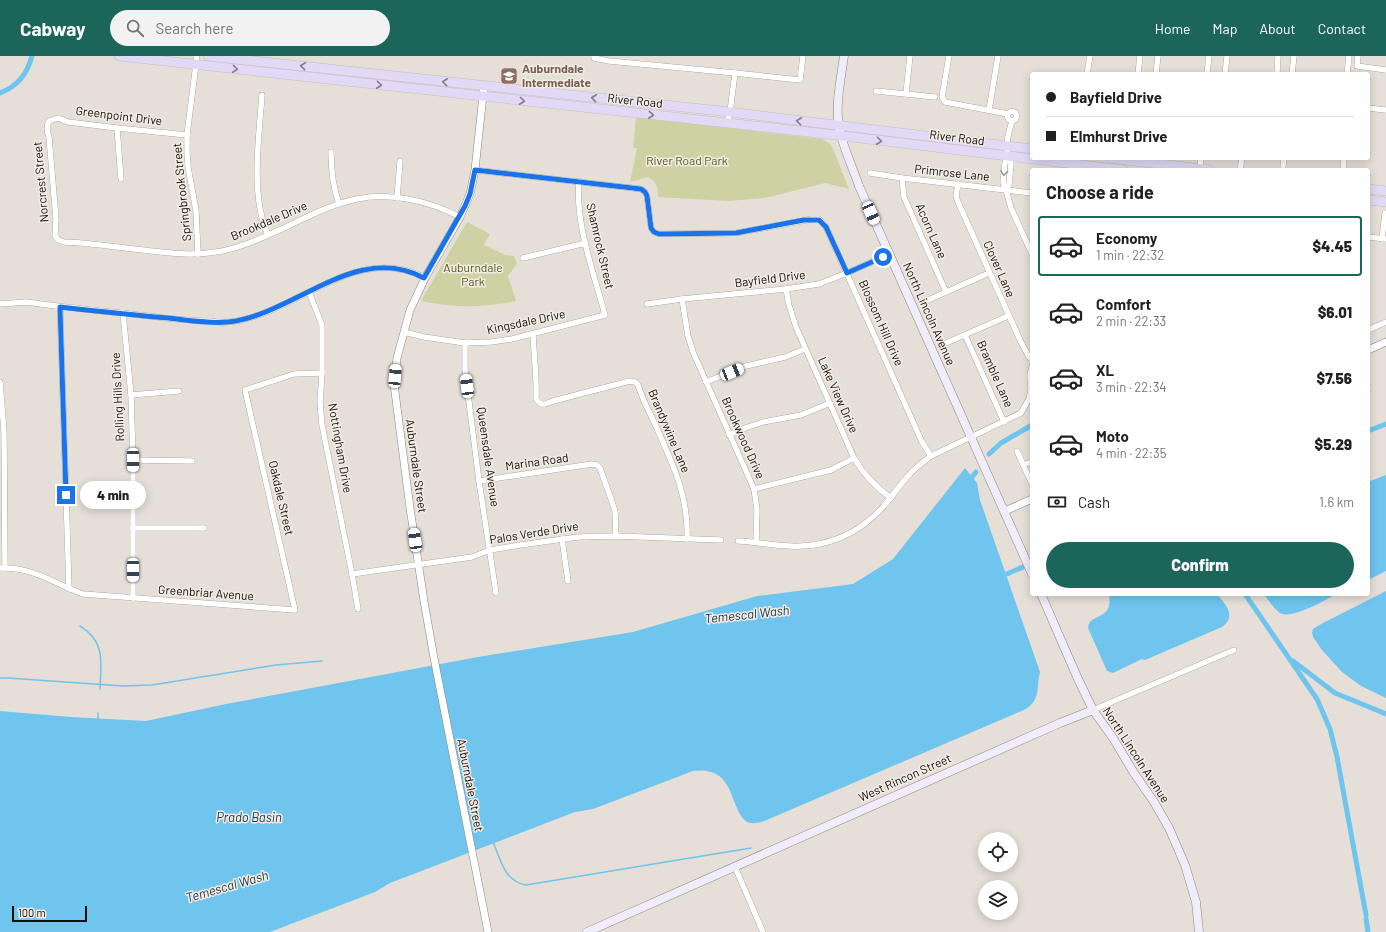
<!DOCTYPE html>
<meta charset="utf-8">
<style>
body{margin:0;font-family:Barlow,sans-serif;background:#f2f2f2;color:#202124;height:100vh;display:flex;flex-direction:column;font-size:15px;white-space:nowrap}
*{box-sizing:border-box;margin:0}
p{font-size:13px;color:#757577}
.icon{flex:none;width:22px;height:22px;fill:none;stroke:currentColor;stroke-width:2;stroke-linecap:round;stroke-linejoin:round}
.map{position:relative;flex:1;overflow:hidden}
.details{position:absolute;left:1030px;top:112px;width:340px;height:428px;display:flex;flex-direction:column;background:#fff;border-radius:4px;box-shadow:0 2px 10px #0003}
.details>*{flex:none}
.guide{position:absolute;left:1030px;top:16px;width:340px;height:88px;border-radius:4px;box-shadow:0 2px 10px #0003;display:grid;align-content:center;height:88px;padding:0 16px;background:#fff}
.controls{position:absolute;left:978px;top:776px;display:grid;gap:8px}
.controls a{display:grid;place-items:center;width:40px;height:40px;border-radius:50%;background:#fff;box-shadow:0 2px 10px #0003;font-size:20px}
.scale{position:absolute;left:12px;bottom:10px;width:75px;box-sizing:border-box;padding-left:4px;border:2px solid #100e0c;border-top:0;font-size:11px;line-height:14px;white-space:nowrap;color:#100e0c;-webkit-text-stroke:3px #f3ece5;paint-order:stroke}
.end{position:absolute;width:18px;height:18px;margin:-9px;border:5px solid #1a73e8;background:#fff;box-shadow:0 0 0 2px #fff}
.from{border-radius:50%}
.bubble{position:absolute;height:28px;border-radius:14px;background:#fff;box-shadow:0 2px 10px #0003;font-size:13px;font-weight:800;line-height:28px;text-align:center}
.car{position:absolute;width:12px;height:24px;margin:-12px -6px;border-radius:5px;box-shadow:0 0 3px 1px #0007;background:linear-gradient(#fff 24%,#345 0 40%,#fff 0 76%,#345 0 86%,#fff 0)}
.guide b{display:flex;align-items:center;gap:14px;height:38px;font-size:15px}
.guide b+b{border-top:1px solid #e0e0e0}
.guide i{width:10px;height:10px;background:#202124}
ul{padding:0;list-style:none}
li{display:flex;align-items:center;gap:12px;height:60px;margin:0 8px 6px;padding:0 8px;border:2px solid transparent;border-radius:4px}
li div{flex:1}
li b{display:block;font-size:15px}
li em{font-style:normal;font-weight:800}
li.selected{border-color:#1b655b}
li>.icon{width:36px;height:36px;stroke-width:1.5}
h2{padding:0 16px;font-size:18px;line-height:48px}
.pay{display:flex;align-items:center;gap:10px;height:44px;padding:0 16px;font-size:15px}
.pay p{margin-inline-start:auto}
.cta{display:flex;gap:8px;margin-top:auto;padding:8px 16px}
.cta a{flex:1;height:46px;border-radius:24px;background:#1b655b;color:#fff;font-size:16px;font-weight:800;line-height:46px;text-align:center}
header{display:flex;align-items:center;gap:24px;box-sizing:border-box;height:56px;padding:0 20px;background:#1b655b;color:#fff}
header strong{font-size:19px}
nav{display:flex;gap:22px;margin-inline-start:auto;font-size:14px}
.search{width:280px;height:36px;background:#f2f2f2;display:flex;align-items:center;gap:10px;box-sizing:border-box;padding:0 14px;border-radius:22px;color:#757577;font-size:15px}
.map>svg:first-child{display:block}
.green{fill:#ced2a3}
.water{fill:#6fc5ed}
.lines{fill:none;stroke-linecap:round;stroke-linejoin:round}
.stream{stroke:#6fc5ed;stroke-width:1.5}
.canal{stroke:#6fc5ed;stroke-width:5}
.minor-casing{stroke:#8b867f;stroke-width:6}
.tertiary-casing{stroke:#8b867f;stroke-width:8}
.secondary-casing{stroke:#8b867f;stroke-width:9}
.primary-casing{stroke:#c1c0c0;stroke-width:10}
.minor{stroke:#fff;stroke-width:5.5}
.tertiary{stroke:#fff;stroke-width:7}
.secondary{stroke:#f0ecfa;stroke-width:8}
.primary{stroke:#e1d9f6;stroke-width:9}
.oneway{stroke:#837e8d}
.oneway2{stroke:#9f9f9e}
.route{stroke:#1a73e8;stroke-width:5}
.labels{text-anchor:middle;stroke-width:3;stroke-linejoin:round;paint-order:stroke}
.education-label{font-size:12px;font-weight:bold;fill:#785e54;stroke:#f3ece5;text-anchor:start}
.street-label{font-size:12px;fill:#100e0c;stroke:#f3ece5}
.park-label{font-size:12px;fill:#54571d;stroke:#f3ece5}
.water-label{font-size:13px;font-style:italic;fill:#143a4c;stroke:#f3ece5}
</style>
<header>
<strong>Cabway</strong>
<div class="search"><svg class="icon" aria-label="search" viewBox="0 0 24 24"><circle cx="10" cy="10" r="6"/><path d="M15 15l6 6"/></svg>Search here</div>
<nav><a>Home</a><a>Map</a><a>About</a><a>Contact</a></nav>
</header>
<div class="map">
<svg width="1386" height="876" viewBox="0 0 1386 876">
<rect width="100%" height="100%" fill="#e6dfd8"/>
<g class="green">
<path d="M636,61L822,83L830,88L833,93L849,133L825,127L765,142L729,145L658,141C658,131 657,126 648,121L630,126L637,92H633Z"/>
<path d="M467,166L490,178L484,189L505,199L514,200L517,208L508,220L516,245C483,252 454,252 421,245Z"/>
</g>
<g class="water">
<path d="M965,412L977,427L980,444L1040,616C1036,632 1041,643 1026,653L762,766C757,767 752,768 747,766C731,756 735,718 706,715C702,714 697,715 693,715L593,753L575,756L390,827L375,836L270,876H0V655L71,661L146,665L226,648L478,601L633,576L757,540L853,528L893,503Z"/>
<polygon points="1386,419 1386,515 1368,524 1368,426"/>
<polygon points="1386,535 1386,642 1361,630 1342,616 1322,594 1313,581 1312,576 1313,573 1323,567"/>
<path d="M1109,538H1217C1226,549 1237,560 1222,571L1145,604L1142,603L1113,617L1107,615L1088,572C1089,556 1114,566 1109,538Z"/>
<path d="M1264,538H1337C1325,544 1292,564 1280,557C1273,552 1269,545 1264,538Z"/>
</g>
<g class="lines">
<g class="stream">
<path d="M80,570C106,586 101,606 100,633"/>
<polyline points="0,622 8,622 123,630 152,629 276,609 322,605"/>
<polyline points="98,663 98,657"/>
<path d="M493,786C501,804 504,825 526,829L751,792"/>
</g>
<g class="canal">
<path d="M0,37C18,30 27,18 32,0"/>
<polyline points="1368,375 1386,368"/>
<polyline points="989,398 1001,387 1032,369"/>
<polyline points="969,425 976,416"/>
<polyline points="1000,521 1032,507"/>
<polyline points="1245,538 1317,643 1330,673 1337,701 1366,859"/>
<polyline points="1293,605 1335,637 1386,658"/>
<polyline points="1366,863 1368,876"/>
</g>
<defs>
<g id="minor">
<polyline points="197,0 187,79 187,97 188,111 196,155 198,198"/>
<polyline points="594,0 594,2 609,5 735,17 800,24 803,0"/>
<polyline points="949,0 942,41 945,46 1008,58"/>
<polyline points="1358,0 1357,10 1386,14"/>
<polyline points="1087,18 1090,0"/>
<polyline points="1138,18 1140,0"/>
<polyline points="1156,18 1158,0"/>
<polyline points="1207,18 1209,0"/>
<polyline points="1225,18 1227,0"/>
<polyline points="1277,18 1278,0"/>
<polyline points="1292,18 1294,0"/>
<polyline points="1347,18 1349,0"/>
<polyline points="876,35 935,41"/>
<polyline points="906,37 910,0"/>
<path d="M262,39C259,81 250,140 268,179"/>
<polyline points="1368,52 1386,54"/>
<polyline points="989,54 998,0"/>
<circle cx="1012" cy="60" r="4.5"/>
<polyline points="727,67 730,56 735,17"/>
<polyline points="117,72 121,123"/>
<path d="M187,79L117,72L68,66L58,62L49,65C46,71 47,75 49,81L56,163L55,179L58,184L64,186C93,187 122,192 151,195C173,197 193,200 215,196C240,193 263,181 286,171C309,160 332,148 357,143C391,136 429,145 460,161"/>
<path d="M331,96C331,115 333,131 339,148"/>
<polyline points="1008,100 1005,107 1003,127 1006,134 1011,152 1032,198"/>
<polyline points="1283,111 1284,102"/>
<polyline points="1200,113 1201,102"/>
<polyline points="475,114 641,133 645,136 647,140 651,172 654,176 659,178 736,177 812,163 819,163 826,171 922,386 931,400"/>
<polyline points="1240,114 1242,102"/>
<polyline points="1343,114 1344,102"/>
<polyline points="870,117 902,122 1032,137"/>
<polyline points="902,122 904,141 946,236"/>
<polyline points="958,128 956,140 958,146 1020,284 1029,301 1032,303"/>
<path d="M1006,134L1009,128L1011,108C1011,104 1009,103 1008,99C1005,88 1009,75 1012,65"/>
<polyline points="397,142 400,105"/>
<polyline points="1368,181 1386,183"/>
<polyline points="1382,183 1385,157"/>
<polyline points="523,202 586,187"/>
<path d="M786,233L789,249L796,271L854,402C864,419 875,431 891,442"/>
<polyline points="309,236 322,269 322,317 320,346 322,369 352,518 358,553"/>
<polyline points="682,243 688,280 693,296 754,433 757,454 756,486"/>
<polyline points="926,245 989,217"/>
<path d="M0,248L26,246C69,252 112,256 156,261C174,263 192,265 210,265C216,266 222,267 228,266C295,260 355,185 425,222"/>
<polyline points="647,248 682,243 786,233 819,228 847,217 889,198"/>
<polyline points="60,251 69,533"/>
<polyline points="123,257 131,339 133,404 133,542"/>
<polyline points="1368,274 1386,266"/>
<path d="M404,276L424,281L465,287L491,286L512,283L605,259C594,217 575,169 579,125"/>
<path d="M533,278C534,300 537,321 536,343L541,348H545L553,345L630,325L635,326L638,329C642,342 648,354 654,366C671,404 689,439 687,483"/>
<polyline points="965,279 1004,366"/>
<polyline points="465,287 465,314 479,425 496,537"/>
<polyline points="946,287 1008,260"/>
<polyline points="0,326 4,376 5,512"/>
<polyline points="706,326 746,310 785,301 805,293"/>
<polyline points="1368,331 1368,333"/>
<polyline points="131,339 179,335"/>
<polyline points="729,379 745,372 763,366 801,359 830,347"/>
<polyline points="1017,395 1032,428"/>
<polyline points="133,404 192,405"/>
<polyline points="1023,409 1032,406"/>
<polyline points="479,425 592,408 597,409 600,412 611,443 615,455 616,480"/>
<polyline points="754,433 831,414 854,402"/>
<polyline points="133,472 204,472"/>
<polyline points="562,483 568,525"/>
<path d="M738,485C755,486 772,489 790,490C826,492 859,478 883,451C892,441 900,428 910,418C916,411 923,406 931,400L1021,357L1029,343L1031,334L1030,320L1032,310"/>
<path d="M0,512C35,511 52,527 83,538L295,554L245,334L294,318L322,317"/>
<polyline points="352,518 472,501 490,494 520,489 578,481 616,480 721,484"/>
<polyline points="1093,654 1234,594"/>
<polyline points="735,811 763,876"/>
</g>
<g id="tertiary">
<polyline points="484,30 475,114 470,138 460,161 425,222 410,254 397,302 394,328 410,452 424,545 434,602 488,876"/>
<polyline points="1368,294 1386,286"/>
<polyline points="1005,455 1032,443"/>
</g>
<g id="secondary">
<path d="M844,0C841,22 835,49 839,71C842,89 853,112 859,130L1032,518"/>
<polyline points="1041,538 1078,623 1093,654 1113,682 1134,717 1154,746 1169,772 1185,809 1196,846 1199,876"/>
<polyline points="587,876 1060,667 1093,654"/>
</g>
<g id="primary">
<polyline points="119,0 827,78 1124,114"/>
<polyline points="208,0 730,56 1032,93"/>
<polyline points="1110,102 1210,114"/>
<polyline points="1368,133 1386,135"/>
<polyline points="1368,144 1386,146"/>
</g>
</defs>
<use href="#minor" class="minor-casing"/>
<use href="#tertiary" class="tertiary-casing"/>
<use href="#secondary" class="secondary-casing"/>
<use href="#primary" class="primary-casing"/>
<use href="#minor" class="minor"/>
<use href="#tertiary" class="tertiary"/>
<use href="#secondary" class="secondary"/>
<use href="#primary" class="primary"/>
</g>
<defs><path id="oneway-chevron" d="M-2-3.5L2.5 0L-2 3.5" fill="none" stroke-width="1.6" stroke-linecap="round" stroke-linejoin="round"/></defs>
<g class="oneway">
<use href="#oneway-chevron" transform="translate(303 10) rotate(-174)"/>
<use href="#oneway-chevron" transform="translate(235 13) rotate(6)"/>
<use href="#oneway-chevron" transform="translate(445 26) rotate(-174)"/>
<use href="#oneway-chevron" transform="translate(379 29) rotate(6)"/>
<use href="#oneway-chevron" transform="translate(594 42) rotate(-174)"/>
<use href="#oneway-chevron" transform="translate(522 45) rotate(6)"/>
<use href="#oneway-chevron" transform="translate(651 59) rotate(6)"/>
<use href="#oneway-chevron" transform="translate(799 65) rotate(-173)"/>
<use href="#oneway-chevron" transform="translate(879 85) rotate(7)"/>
</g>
<use class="oneway2" href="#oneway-chevron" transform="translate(1004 117) rotate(96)"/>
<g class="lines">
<path class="route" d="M66,439L60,251C96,255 132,259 168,262C186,264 211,268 228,266C295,259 356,185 424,222L465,150L470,138L475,114L641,133L645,136L647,140L651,172L654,176L659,178L736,177L804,164H819L826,171L847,217L883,201"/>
</g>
<defs>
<symbol id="school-square" viewBox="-11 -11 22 22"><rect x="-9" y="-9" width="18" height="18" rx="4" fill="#8d6e63" stroke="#f3ece5"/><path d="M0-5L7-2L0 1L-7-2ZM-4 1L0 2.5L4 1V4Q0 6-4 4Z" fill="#fff"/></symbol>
</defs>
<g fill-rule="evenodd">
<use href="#school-square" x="499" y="10" width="20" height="20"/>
</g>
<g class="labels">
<g class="education-label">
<text x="522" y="17">Auburndale<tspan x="522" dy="14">Intermediate</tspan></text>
</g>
<g class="street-label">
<text transform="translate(635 45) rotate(6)" y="4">River Road</text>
<text transform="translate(119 60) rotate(7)" y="4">Greenpoint Drive</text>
<text transform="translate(957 82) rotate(7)" y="4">River Road</text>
<text transform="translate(952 117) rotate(6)" y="4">Primrose Lane</text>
<text transform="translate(41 126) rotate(-95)" y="4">Norcrest Street</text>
<text transform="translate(182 136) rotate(-96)" y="4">Springbrook Street</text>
<text transform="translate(269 165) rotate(-23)" y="4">Brookdale Drive</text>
<text transform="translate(931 175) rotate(66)" y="4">Acorn Lane</text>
<text transform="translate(600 190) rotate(77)" y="4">Shamrock Street</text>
<text transform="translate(999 213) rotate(66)" y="4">Clover Lane</text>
<text transform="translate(770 223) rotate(-7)" y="4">Bayfield Drive</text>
<text transform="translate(929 258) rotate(66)" y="4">North Lincoln Avenue</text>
<text transform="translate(526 266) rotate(-12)" y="4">Kingsdale Drive</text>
<text transform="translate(881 267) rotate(66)" y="4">Blossom Hill Drive</text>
<text transform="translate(995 318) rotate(66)" y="4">Bramble Lane</text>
<text transform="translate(838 339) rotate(66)" y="4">Lake View Drive</text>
<text transform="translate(118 341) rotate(-93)" y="4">Rolling Hills Drive</text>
<text transform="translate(669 375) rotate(67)" y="4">Brandywine Lane</text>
<text transform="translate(743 382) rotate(66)" y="4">Brookwood Drive</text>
<text transform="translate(340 392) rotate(80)" y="4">Nottingham Drive</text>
<text transform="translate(488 401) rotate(82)" y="4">Queensdale Avenue</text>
<text transform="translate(537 406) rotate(-8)" y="4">Marina Road</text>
<text transform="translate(416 410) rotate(82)" y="4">Auburndale Street</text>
<text transform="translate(281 442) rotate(77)" y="4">Oakdale Street</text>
<text transform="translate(534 477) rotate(-9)" y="4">Palos Verde Drive</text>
<text transform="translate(206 537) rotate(4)" y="4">Greenbriar Avenue</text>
<text transform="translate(1136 699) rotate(57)" y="4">North Lincoln Avenue</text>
<text transform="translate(905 722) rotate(-24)" y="4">West Rincon Street</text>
<text transform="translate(470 729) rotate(79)" y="4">Auburndale Street</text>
</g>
<g class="park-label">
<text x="687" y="109">River Road Park</text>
<text x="473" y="216">Auburndale<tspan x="473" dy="14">Park</tspan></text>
</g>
<g class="water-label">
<text transform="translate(747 558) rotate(-6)" y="5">Temescal Wash</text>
<text x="249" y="766">Prado Basin</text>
<text transform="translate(227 830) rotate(-16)" y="5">Temescal Wash</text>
</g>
</g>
</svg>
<div class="controls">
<a><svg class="icon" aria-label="locate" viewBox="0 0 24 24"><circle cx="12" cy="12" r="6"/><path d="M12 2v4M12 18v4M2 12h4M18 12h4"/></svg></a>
<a><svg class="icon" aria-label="layers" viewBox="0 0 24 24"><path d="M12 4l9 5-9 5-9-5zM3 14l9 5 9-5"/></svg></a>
</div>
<div class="scale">100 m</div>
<i class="end from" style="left:883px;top:201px"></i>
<i class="end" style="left:66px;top:439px"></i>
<div class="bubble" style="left:80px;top:425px;width:66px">4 min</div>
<i class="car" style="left:871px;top:157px;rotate:156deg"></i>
<i class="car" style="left:732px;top:316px;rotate:68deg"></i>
<i class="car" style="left:395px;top:320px;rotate:5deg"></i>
<i class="car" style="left:467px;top:330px;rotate:353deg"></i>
<i class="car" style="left:133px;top:404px;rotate:180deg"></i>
<i class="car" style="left:415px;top:484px;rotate:352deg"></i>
<i class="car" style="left:133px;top:514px;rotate:180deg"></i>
<div class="guide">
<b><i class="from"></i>Bayfield Drive</b>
<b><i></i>Elmhurst Drive</b>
</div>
<section class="details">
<h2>Choose a ride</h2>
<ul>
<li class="selected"><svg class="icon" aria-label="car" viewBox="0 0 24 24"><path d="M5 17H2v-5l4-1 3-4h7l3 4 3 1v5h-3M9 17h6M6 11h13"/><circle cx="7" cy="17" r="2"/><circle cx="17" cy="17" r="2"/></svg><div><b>Economy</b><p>1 min · 22:32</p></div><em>$4.45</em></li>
<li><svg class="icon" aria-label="car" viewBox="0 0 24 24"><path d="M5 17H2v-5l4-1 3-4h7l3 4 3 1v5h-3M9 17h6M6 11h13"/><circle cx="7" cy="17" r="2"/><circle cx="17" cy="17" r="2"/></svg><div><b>Comfort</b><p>2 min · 22:33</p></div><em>$6.01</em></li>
<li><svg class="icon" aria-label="car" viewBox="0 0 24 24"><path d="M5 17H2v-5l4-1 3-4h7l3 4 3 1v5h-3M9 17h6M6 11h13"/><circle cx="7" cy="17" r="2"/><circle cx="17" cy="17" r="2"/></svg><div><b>XL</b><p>3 min · 22:34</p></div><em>$7.56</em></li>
<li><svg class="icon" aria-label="car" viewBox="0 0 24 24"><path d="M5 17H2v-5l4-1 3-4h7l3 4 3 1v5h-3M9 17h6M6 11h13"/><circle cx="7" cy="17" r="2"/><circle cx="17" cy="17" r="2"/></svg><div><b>Moto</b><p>4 min · 22:35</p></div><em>$5.29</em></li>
</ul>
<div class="pay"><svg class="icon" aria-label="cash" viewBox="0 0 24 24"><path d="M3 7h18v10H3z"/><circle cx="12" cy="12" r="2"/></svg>Cash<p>1.6 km</p></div>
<div class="cta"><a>Confirm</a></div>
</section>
</div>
